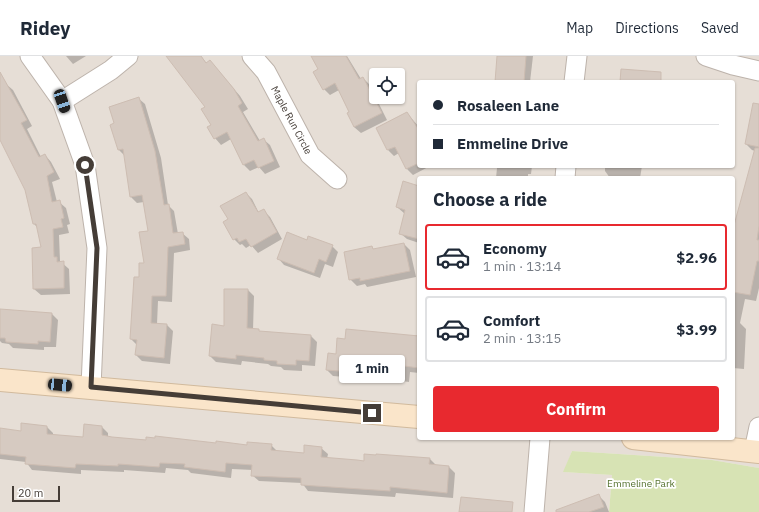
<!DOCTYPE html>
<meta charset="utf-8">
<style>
body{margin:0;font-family:"IBM Plex Sans",sans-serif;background:#f6f6f7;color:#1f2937;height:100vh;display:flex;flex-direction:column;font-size:15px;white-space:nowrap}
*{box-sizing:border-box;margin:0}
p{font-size:13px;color:#747a83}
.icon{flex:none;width:22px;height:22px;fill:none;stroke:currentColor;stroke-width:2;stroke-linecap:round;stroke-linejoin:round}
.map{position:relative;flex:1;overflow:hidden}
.sheet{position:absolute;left:417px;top:120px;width:318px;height:264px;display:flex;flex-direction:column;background:#fff;border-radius:4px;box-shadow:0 1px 3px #0004}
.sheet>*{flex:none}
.hud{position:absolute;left:417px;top:24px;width:318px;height:88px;border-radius:4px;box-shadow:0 1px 3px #0004;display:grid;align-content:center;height:88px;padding:0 16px;background:#fff}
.fabs{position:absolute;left:369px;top:12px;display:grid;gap:8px}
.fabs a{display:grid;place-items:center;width:36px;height:36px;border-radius:4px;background:#fff;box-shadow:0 1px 3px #0004;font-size:20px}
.scale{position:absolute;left:12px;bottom:10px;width:48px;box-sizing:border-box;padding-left:4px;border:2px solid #453d37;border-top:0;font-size:11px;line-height:14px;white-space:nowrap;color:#453d37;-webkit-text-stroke:3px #fff;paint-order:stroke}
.end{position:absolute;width:18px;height:18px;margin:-9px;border:5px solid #453d37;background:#fff;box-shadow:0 0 0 2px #fff}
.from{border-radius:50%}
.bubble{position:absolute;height:28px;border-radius:4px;background:#fff;box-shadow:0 1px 3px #0004;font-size:13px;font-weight:700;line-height:28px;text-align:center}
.car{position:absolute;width:12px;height:24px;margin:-12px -6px;border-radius:5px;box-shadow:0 0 3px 1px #0007;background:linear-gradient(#222 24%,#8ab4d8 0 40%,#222 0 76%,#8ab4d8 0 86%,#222 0)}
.hud b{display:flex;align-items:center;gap:14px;height:38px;font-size:15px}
.hud b+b{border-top:1px solid #e0e1e3}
.hud i{width:10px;height:10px;background:#1f2937}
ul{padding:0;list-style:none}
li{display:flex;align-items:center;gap:12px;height:66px;margin:0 8px 6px;padding:0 8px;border:2px solid #e0e1e3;border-radius:4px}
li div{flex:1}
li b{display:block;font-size:15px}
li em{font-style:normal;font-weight:700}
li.on{border-color:#e8292f}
li>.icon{width:36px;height:36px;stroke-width:1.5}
h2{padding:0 16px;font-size:18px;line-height:48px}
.primary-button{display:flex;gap:8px;margin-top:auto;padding:8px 16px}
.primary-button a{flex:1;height:46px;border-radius:4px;background:#e8292f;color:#fff;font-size:16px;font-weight:700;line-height:46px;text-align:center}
header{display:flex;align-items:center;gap:24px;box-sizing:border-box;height:56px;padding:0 20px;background:#fff;border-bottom:1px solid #e0e1e3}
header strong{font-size:19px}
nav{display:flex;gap:22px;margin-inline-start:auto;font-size:14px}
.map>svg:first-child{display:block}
.residential{fill:#e6ded6;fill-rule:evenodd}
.green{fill:#d7e3b4}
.shadow{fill:#0003}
.building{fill:#d6cac1;stroke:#cdbdb2}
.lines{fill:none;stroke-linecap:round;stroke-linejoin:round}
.street-casing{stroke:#bdb3ab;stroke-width:21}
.secondary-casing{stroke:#d1ba9d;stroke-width:24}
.street{stroke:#fff;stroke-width:19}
.secondary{stroke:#fae5ca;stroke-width:22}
.route{stroke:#453d37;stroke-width:5}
.labels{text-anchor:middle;stroke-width:3.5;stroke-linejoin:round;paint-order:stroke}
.street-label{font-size:10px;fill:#453d37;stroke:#fff}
.park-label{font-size:10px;fill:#55722f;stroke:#fff}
</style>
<header>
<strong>Ridey</strong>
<nav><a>Map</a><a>Directions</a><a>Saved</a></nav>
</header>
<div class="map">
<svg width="759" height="456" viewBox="0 0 759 456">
<rect width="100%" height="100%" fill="#f2ede8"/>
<path class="residential" d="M0,0H759V412L712,404L572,395L564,416L612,419L609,456H0ZM376,19H398V41H376ZM419,26H733V110H419ZM419,122H733V382H419Z"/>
<polygon class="green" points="572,395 712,404 759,412 759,456 609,456 612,419 563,416"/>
<g class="shadow">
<polygon points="66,0 86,0 73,8"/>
<polygon points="183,0 201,0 207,8 216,12 240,40 248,53 243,56 260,85 263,83 270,89 280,111 265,118 259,111 250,115 244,109 231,83 221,89 215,82 206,51"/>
<polygon points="312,0 347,0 361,23 363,22 369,28 387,64 361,77 354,71 351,56 339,34 330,39 324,33 319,13"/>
<polygon points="498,0 533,0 530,26 496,26"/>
<polygon points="0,26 6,28 13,34 32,70 27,73 41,101 45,99 51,106 60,123 52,126 57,146 59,146 66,152 70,168 67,169 69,177 59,179 60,205 69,213 70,238 41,239 34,233 42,192 38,172 34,168 26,134 0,79"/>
<polygon points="138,42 145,48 161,102 168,149 174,155 178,178 182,177 189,183 190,194 174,197 172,246 158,245 157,268 167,269 173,275 170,308 142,305 136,299 137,289 131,283 145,208 149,176 144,146 137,147 131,141 125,100 119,94 115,68"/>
<polygon points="759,50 759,102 755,95 752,94 746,88"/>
<polygon points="407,57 419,71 419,110 430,110 413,119 407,113 399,97 394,100 388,94 377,72"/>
<polygon points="494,110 532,110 531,118 528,118 528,122 496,122 497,112"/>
<polygon points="605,110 642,110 640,122 610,122 605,115"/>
<polygon points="759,123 759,232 756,245 745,243 740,267 746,273 744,313 733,312 733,176"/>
<polygon points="419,131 419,187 407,183 400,177 405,158 397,151"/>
<polygon points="246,137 252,143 259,157 263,154 270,161 282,183 258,197 251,189 246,192 242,188 240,189 234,183 229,164"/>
<polygon points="308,185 332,190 338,196 333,211 325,208 320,222 284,209 278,202"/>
<polygon points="404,188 410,194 416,221 367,231 365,228 357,230 350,223 372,191 374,194"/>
<polygon points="248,234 254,240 253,274 261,276 311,280 317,286 315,310 302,309 302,315 284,314 281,311 271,310 268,308 242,305 241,309 216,306 210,300 225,271"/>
<polygon points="0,254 52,258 58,264 56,291 44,291 44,294 13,292 9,288 2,287 0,285"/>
<polygon points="419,281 419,317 410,316 409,326 394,324 390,321 358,318 358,322 333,320 327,314 346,284"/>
<polygon points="47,371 53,377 53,379 84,382 102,371 108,377 108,381 112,382 248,390 271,389 278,396 304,398 321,392 328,398 327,403 364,406 430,403 436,409 449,411 455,417 453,442 396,437 395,441 308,435 302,427 259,425 252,419 253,414 232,413 231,422 191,417 188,414 166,412 165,417 124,414 124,416 81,414 81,418 32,414 26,406 0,403 0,373 22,376"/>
<polygon points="599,440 605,446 609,456 574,456"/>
</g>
<g class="building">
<polygon points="166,0 201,0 206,7 210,4 234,33 242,47 238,50 258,85 264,82 274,105 258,112 254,104 243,109 227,76 214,83 207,71 211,69 201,53 205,51"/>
<polygon points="311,0 346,0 359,23 363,21 382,57 354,71 347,57 349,56 335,27 323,34 313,16 318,13"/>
<polygon points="497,0 526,0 524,26 495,26"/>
<polygon points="621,13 661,16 661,26 620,26"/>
<polygon points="0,16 27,64 21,67 39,101 45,98 54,116 47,120 52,146 60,144 64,162 61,163 63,171 53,173 54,201 57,201 57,206 64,205 64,232 33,233 32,192 41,191 36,168 33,168 25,134 0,84"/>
<polygon points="139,41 155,95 164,149 169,148 173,177 183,176 185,188 168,191 166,240 152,240 151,267 167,268 164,302 135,299 137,284 130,283 134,221 139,221 139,207 144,207 139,176 148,175 142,139 130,141 123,93 118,94 110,69 114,67 109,51"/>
<polygon points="753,47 759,48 759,91 745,88"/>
<polygon points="407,56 419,74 419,107 406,113 395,91 387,94 376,72"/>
<polygon points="755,92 759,92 759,170 757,184 759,184 759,205 757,205 750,239 733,236 733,173"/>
<polygon points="403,125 419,130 419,183 399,178 405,154 396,151"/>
<polygon points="246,136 258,156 264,153 277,176 251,191 246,183 239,186 237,182 233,184 223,166 228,163 220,150"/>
<polygon points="287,176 307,184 308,180 333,189 326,206 319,203 314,217 277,203"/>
<polygon points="404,187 410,215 360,225 360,222 349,224 344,196 372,190 373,193"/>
<polygon points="224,233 248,233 247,272 259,273 259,275 311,279 309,305 296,304 296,309 277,308 277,305 264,304 264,302 236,299 236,303 209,300 212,268 224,270"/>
<polygon points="0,253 52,257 50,286 38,285 38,288 6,286 5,282 0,282"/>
<polygon points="346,273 419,280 419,312 404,310 403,320 386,318 387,315 352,312 352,316 326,314 328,297 336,298 337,282 345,283"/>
<polygon points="21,367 47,370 47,378 83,381 84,368 102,370 102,379 112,381 146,384 146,381 155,382 155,380 216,387 216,385 247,389 247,386 272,388 271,394 304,397 304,389 322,391 321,401 357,404 364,405 364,398 376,399 376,398 430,402 429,408 449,410 447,437 390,431 390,435 301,429 301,422 251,420 252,409 226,407 225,416 184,411 185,408 160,407 159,411 118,408 118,410 76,408 75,412 25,408 26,401 0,398 0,372 21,375"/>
<polygon points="599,438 604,451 589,456 556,456 556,454"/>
<polygon points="461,441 513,446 512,456 459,456"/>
</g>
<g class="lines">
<defs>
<g id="street">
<polyline points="30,0 62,45 85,109 97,192 91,331"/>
<polyline points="252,0 266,16 310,99 337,123"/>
<polyline points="706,0 733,9 759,15"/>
<polyline points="574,26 577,0"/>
<polyline points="62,45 111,14 128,0"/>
<polyline points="565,122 566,110"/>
<polyline points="754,395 759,371"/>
<polyline points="534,456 540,382"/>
</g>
<g id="secondary">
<polyline points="0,324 419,361"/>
<polyline points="633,382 759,396"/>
</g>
</defs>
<use href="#street" class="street-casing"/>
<use href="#secondary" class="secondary-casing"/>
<use href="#street" class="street"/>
<use href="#secondary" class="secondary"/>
</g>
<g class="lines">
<polyline class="route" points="85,109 97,192 91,331 372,357"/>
</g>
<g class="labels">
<g class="street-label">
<text transform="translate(292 64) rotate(62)" y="4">Maple Run Circle</text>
</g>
<g class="park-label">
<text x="641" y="431">Emmeline Park</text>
</g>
</g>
</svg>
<div class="fabs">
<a><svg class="icon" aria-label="locate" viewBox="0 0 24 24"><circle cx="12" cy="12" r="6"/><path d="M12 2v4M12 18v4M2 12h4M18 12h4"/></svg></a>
</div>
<div class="scale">20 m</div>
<i class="end from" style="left:85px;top:109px"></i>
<i class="end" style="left:372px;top:357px"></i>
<div class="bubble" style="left:339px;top:299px;width:66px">1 min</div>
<i class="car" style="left:62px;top:45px;rotate:161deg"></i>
<i class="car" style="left:60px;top:329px;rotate:95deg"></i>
<div class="hud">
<b><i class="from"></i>Rosaleen Lane</b>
<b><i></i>Emmeline Drive</b>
</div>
<section class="sheet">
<h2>Choose a ride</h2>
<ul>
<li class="on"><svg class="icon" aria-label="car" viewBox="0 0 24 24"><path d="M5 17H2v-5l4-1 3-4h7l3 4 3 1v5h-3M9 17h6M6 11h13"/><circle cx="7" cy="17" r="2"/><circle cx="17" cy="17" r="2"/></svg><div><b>Economy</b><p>1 min · 13:14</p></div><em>$2.96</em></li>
<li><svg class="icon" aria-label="car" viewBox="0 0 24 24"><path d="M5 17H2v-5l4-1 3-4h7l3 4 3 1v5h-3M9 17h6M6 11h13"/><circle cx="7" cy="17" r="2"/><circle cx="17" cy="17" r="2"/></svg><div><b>Comfort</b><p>2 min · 13:15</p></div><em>$3.99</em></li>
</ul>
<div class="primary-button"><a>Confirm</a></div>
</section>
</div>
